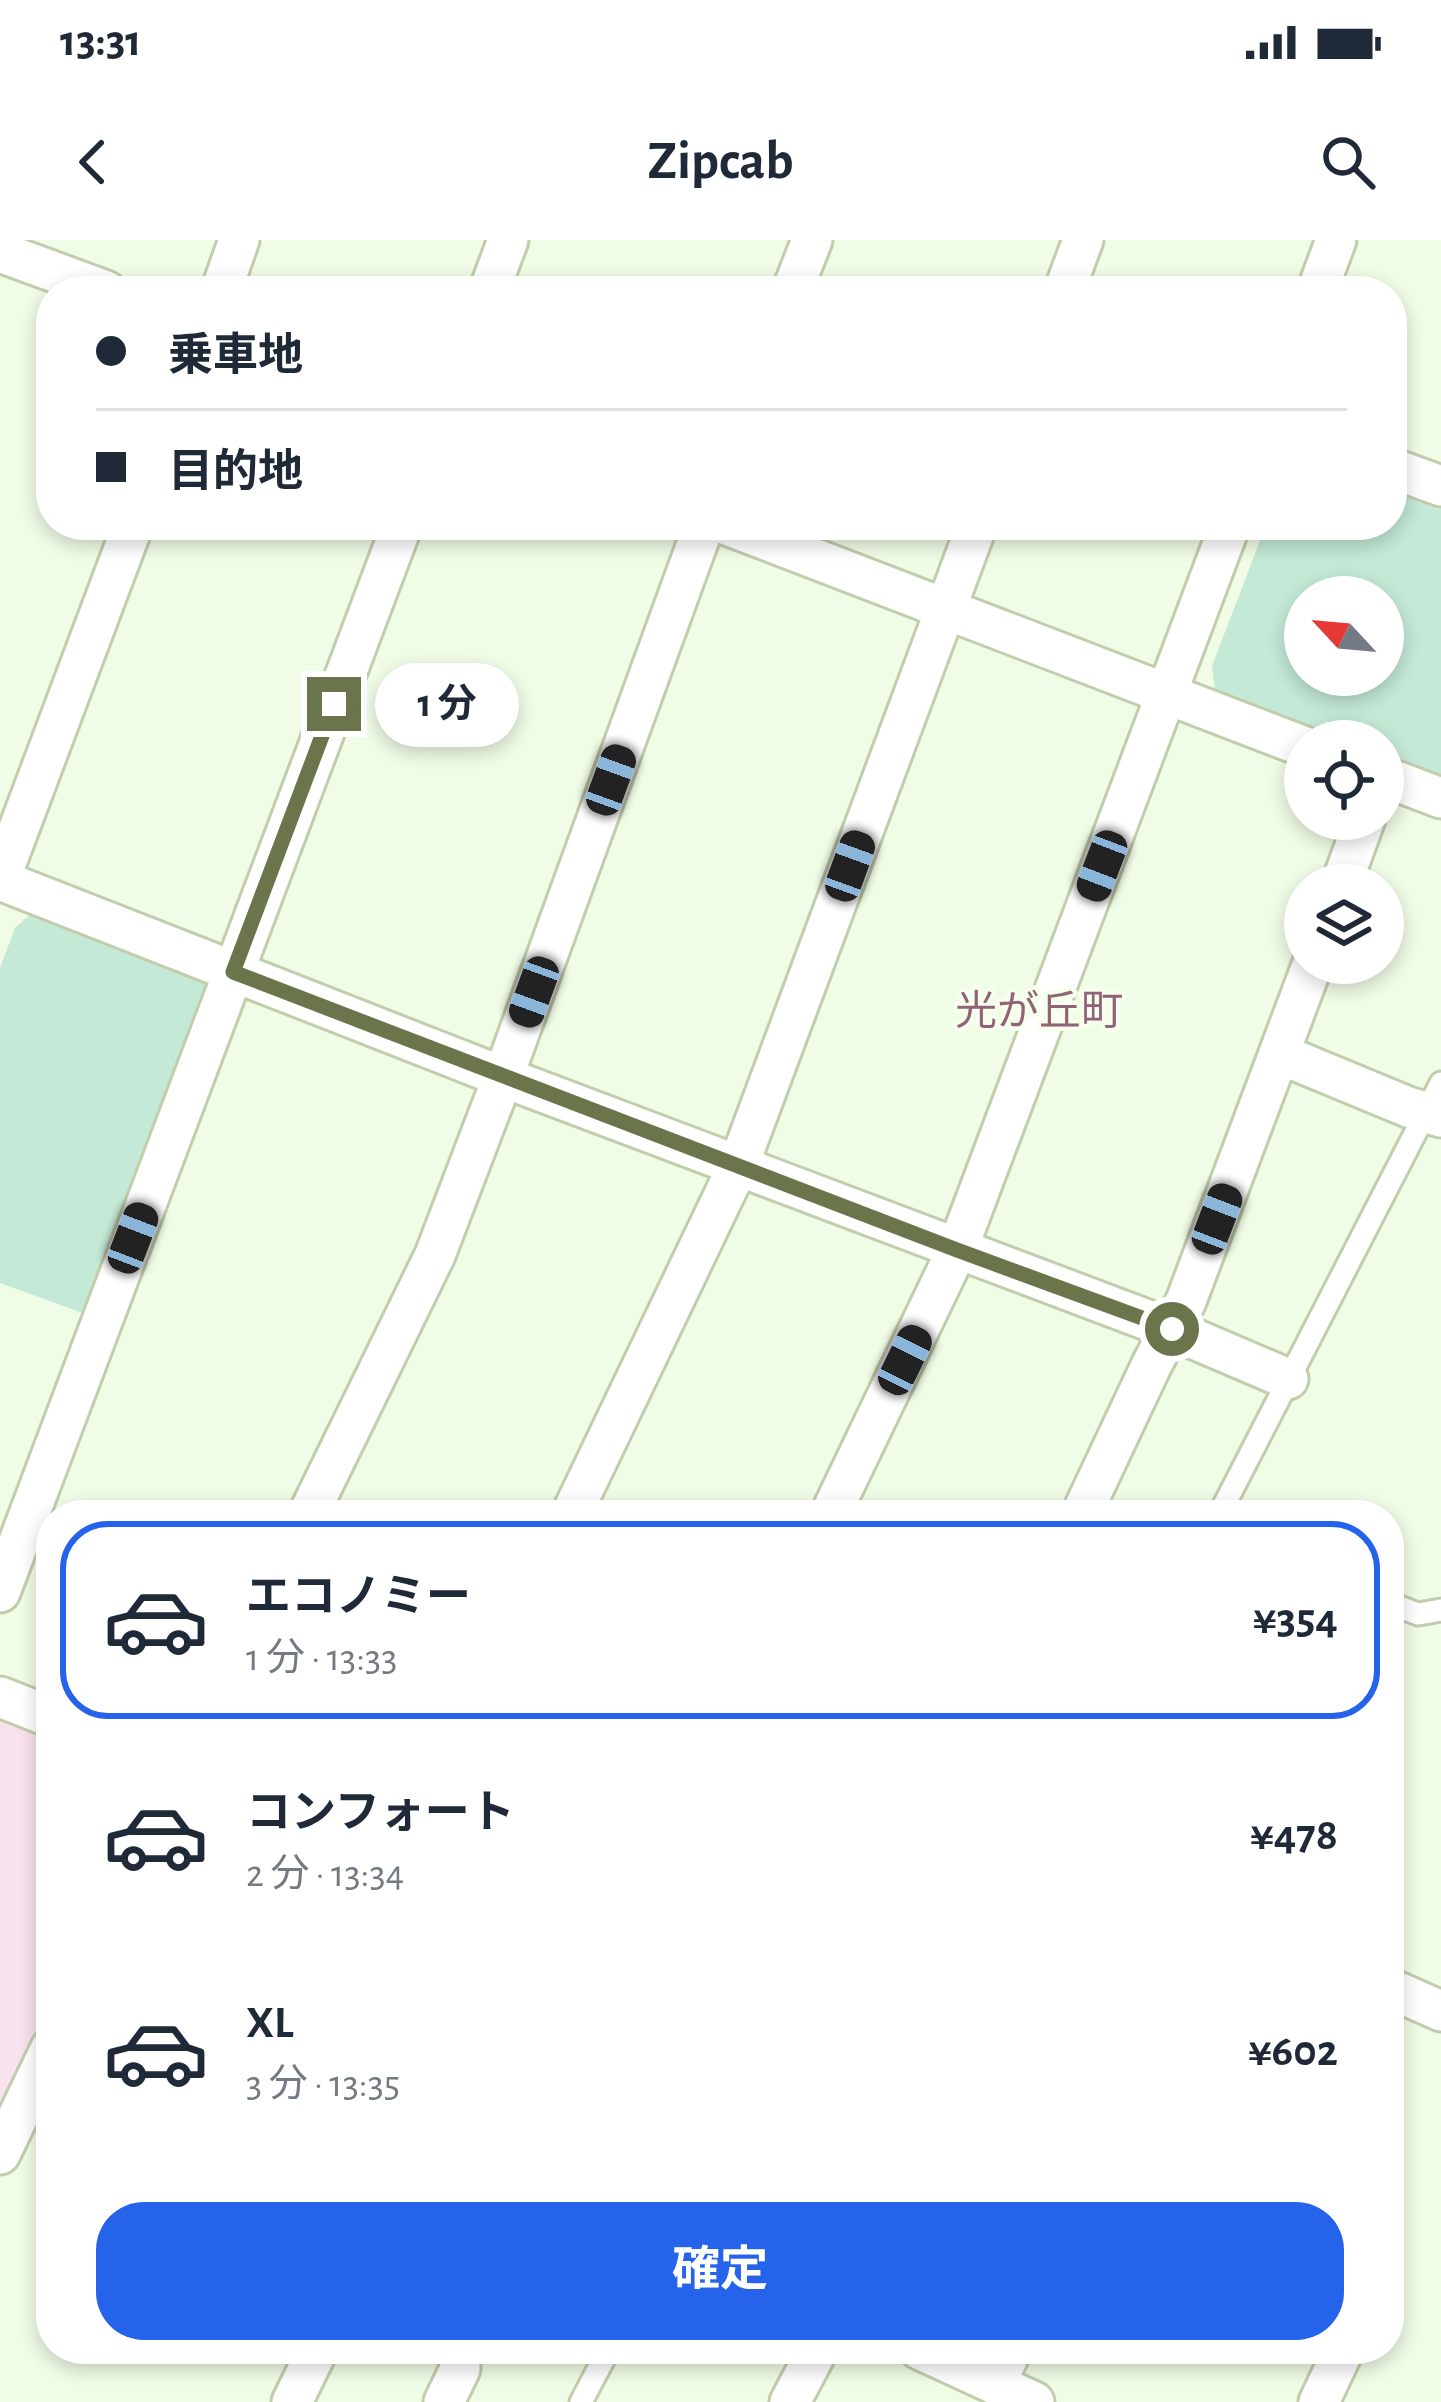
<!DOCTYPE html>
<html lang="ja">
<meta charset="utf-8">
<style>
body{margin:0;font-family:"Alegreya Sans","Noto Sans JP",sans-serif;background:#f6f6f7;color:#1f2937;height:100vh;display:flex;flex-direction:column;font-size:45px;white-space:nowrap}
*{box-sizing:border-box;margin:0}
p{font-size:39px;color:#747a83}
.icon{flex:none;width:66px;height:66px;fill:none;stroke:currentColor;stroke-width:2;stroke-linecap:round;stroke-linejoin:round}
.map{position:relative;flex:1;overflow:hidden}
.side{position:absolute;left:36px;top:1260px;width:1368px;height:864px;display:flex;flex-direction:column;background:#fff;border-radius:48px;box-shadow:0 6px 18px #0003}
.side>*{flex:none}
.banner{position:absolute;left:36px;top:36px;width:1371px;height:264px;border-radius:48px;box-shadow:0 6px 18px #0003;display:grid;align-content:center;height:264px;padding:0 60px;background:#fff}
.needle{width:78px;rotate:296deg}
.buttons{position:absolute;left:1284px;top:336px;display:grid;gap:24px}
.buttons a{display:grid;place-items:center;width:120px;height:120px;border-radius:50%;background:#fff;box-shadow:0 6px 18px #0003;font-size:60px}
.end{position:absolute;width:54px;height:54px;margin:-27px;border:15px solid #6a754b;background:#fff;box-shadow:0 0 0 6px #fff}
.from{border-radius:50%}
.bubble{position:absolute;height:84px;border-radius:42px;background:#fff;box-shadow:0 6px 18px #0003;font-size:39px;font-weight:700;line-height:84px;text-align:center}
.car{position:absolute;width:36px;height:72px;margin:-36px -18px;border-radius:15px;box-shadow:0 0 9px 3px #0007;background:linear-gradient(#222 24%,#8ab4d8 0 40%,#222 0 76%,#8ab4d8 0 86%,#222 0)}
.banner b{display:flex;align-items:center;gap:42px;height:114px;font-size:45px}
.banner b+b{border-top:3px solid #e0e1e3}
.banner i{width:30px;height:30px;background:#1f2937}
ul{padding:21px 0 0;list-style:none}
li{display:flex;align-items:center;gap:36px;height:198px;margin:0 24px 18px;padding:0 36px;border:6px solid transparent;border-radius:48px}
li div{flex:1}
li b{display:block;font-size:45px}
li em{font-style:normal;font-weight:700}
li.selected{border-color:#2563eb}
li>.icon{width:108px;height:108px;stroke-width:1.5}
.action{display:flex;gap:24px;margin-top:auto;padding:24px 60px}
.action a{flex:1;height:138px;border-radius:48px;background:#2563eb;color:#fff;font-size:48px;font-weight:700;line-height:138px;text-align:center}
.status{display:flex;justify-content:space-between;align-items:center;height:84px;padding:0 60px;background:#fff;direction:ltr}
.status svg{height:33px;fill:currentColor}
header{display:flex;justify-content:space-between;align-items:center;height:156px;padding:0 60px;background:#fff;font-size:54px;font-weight:700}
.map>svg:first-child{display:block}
.education{fill:#f8e2ed}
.green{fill:#c4e9d6;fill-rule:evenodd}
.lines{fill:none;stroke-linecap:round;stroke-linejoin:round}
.lane-casing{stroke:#c2cdac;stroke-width:27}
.street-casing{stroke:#c2cdac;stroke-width:45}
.lane{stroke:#fff;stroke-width:21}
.street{stroke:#fff;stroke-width:39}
.route{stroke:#6a754b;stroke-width:15}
.labels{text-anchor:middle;stroke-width:9;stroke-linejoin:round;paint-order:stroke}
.quarter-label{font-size:42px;fill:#916378;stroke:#f5ffec}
</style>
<div class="status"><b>13:31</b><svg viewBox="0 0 49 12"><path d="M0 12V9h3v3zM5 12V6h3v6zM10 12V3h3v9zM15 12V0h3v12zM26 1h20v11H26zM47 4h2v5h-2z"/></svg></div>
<header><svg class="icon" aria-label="back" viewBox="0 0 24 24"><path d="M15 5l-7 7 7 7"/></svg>Zipcab<svg class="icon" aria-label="search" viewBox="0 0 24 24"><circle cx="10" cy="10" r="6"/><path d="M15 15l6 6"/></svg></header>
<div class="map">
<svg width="1441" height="2162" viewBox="0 0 1441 2162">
<rect width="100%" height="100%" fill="#f1fce6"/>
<polygon class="education" points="0,1481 51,1501 51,1771 0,1876"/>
<g class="green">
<path d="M1392,245L1441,263V550L1383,524V501H1331L1215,450L1212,426L1266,285H1392ZM1305,357H1383V435H1305Z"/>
<polygon points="37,668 207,735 217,750 94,1077 0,1043 0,728 15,688"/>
</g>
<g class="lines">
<defs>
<g id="lane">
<polyline points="1219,1275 1441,843"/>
<polyline points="1397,1366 1418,1374 1441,1370"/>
<polyline points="581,2162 609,2109"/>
</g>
<g id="street">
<polyline points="0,12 106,51"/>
<polyline points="221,51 239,0"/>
<polyline points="489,51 508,0"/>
<polyline points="792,51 812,0"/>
<polyline points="1064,51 1083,0"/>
<polyline points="1317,51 1336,0"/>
<polyline points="1392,228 1441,246"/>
<polyline points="727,285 1305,507"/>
<polyline points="1383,536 1441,558"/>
<polyline points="0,639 133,285"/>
<polyline points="0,640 503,837 1171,1089 1288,1139"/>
<polyline points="1341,645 1365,579"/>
<polyline points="1280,814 1408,867 1441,877"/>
<polyline points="308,1275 435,1015 503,837 704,285"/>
<polyline points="571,1275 739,924 977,285"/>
<polyline points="830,1275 957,1010 1230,285"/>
<polyline points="1081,1275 1152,1124 1186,1061 1313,723"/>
<polyline points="0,1352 402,285"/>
<polyline points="0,1457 51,1477"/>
<polyline points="1389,1748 1441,1771"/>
<polyline points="0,1914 51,1808"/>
<polyline points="919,2109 1034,2162"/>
<polyline points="995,2144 1012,2109"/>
<polyline points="292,2162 318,2109"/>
<polyline points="444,2162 460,2129 459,2109"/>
<polyline points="790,2162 818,2109"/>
<polyline points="1319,2162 1344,2109"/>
</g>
</defs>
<use href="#lane" class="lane-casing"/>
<use href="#street" class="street-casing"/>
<use href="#lane" class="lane"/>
<use href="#street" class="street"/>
</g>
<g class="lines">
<polyline class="route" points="334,464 233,732 957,1010 1172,1089"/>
</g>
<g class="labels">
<g class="quarter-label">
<text x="1039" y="785">光が丘町</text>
</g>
</g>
</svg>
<div class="buttons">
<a><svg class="needle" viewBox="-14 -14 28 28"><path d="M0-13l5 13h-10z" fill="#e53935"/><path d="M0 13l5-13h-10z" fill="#747a83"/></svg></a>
<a><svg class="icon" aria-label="locate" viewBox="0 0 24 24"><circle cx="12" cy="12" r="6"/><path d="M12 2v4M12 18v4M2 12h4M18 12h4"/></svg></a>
<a><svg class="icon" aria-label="layers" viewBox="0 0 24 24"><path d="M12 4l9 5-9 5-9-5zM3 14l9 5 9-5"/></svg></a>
</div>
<i class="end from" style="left:1172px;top:1089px"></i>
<i class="end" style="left:334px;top:464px"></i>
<div class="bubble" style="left:375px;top:423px;width:144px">1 分</div>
<i class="car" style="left:611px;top:540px;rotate:20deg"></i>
<i class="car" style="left:850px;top:626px;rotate:20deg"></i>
<i class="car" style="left:1102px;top:626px;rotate:201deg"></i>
<i class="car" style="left:534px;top:752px;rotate:200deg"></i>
<i class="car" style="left:1217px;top:979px;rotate:21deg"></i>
<i class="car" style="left:133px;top:998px;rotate:21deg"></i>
<i class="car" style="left:905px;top:1120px;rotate:26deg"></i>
<div class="banner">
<b><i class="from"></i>乗車地</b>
<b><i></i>目的地</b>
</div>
<section class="side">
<ul>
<li class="selected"><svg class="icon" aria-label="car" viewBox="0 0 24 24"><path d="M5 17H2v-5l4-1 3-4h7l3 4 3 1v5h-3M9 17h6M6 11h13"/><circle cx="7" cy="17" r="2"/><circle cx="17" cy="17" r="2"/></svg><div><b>エコノミー</b><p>1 分 · 13:33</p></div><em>¥354</em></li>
<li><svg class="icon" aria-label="car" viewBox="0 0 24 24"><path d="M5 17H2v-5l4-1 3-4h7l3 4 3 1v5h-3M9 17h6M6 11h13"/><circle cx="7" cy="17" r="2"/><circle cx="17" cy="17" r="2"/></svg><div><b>コンフォート</b><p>2 分 · 13:34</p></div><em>¥478</em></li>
<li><svg class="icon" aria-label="car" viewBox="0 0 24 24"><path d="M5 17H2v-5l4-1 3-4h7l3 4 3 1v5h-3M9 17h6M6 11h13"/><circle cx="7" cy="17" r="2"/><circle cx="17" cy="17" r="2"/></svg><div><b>XL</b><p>3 分 · 13:35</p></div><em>¥602</em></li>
</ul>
<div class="action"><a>確定</a></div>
</section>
</div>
